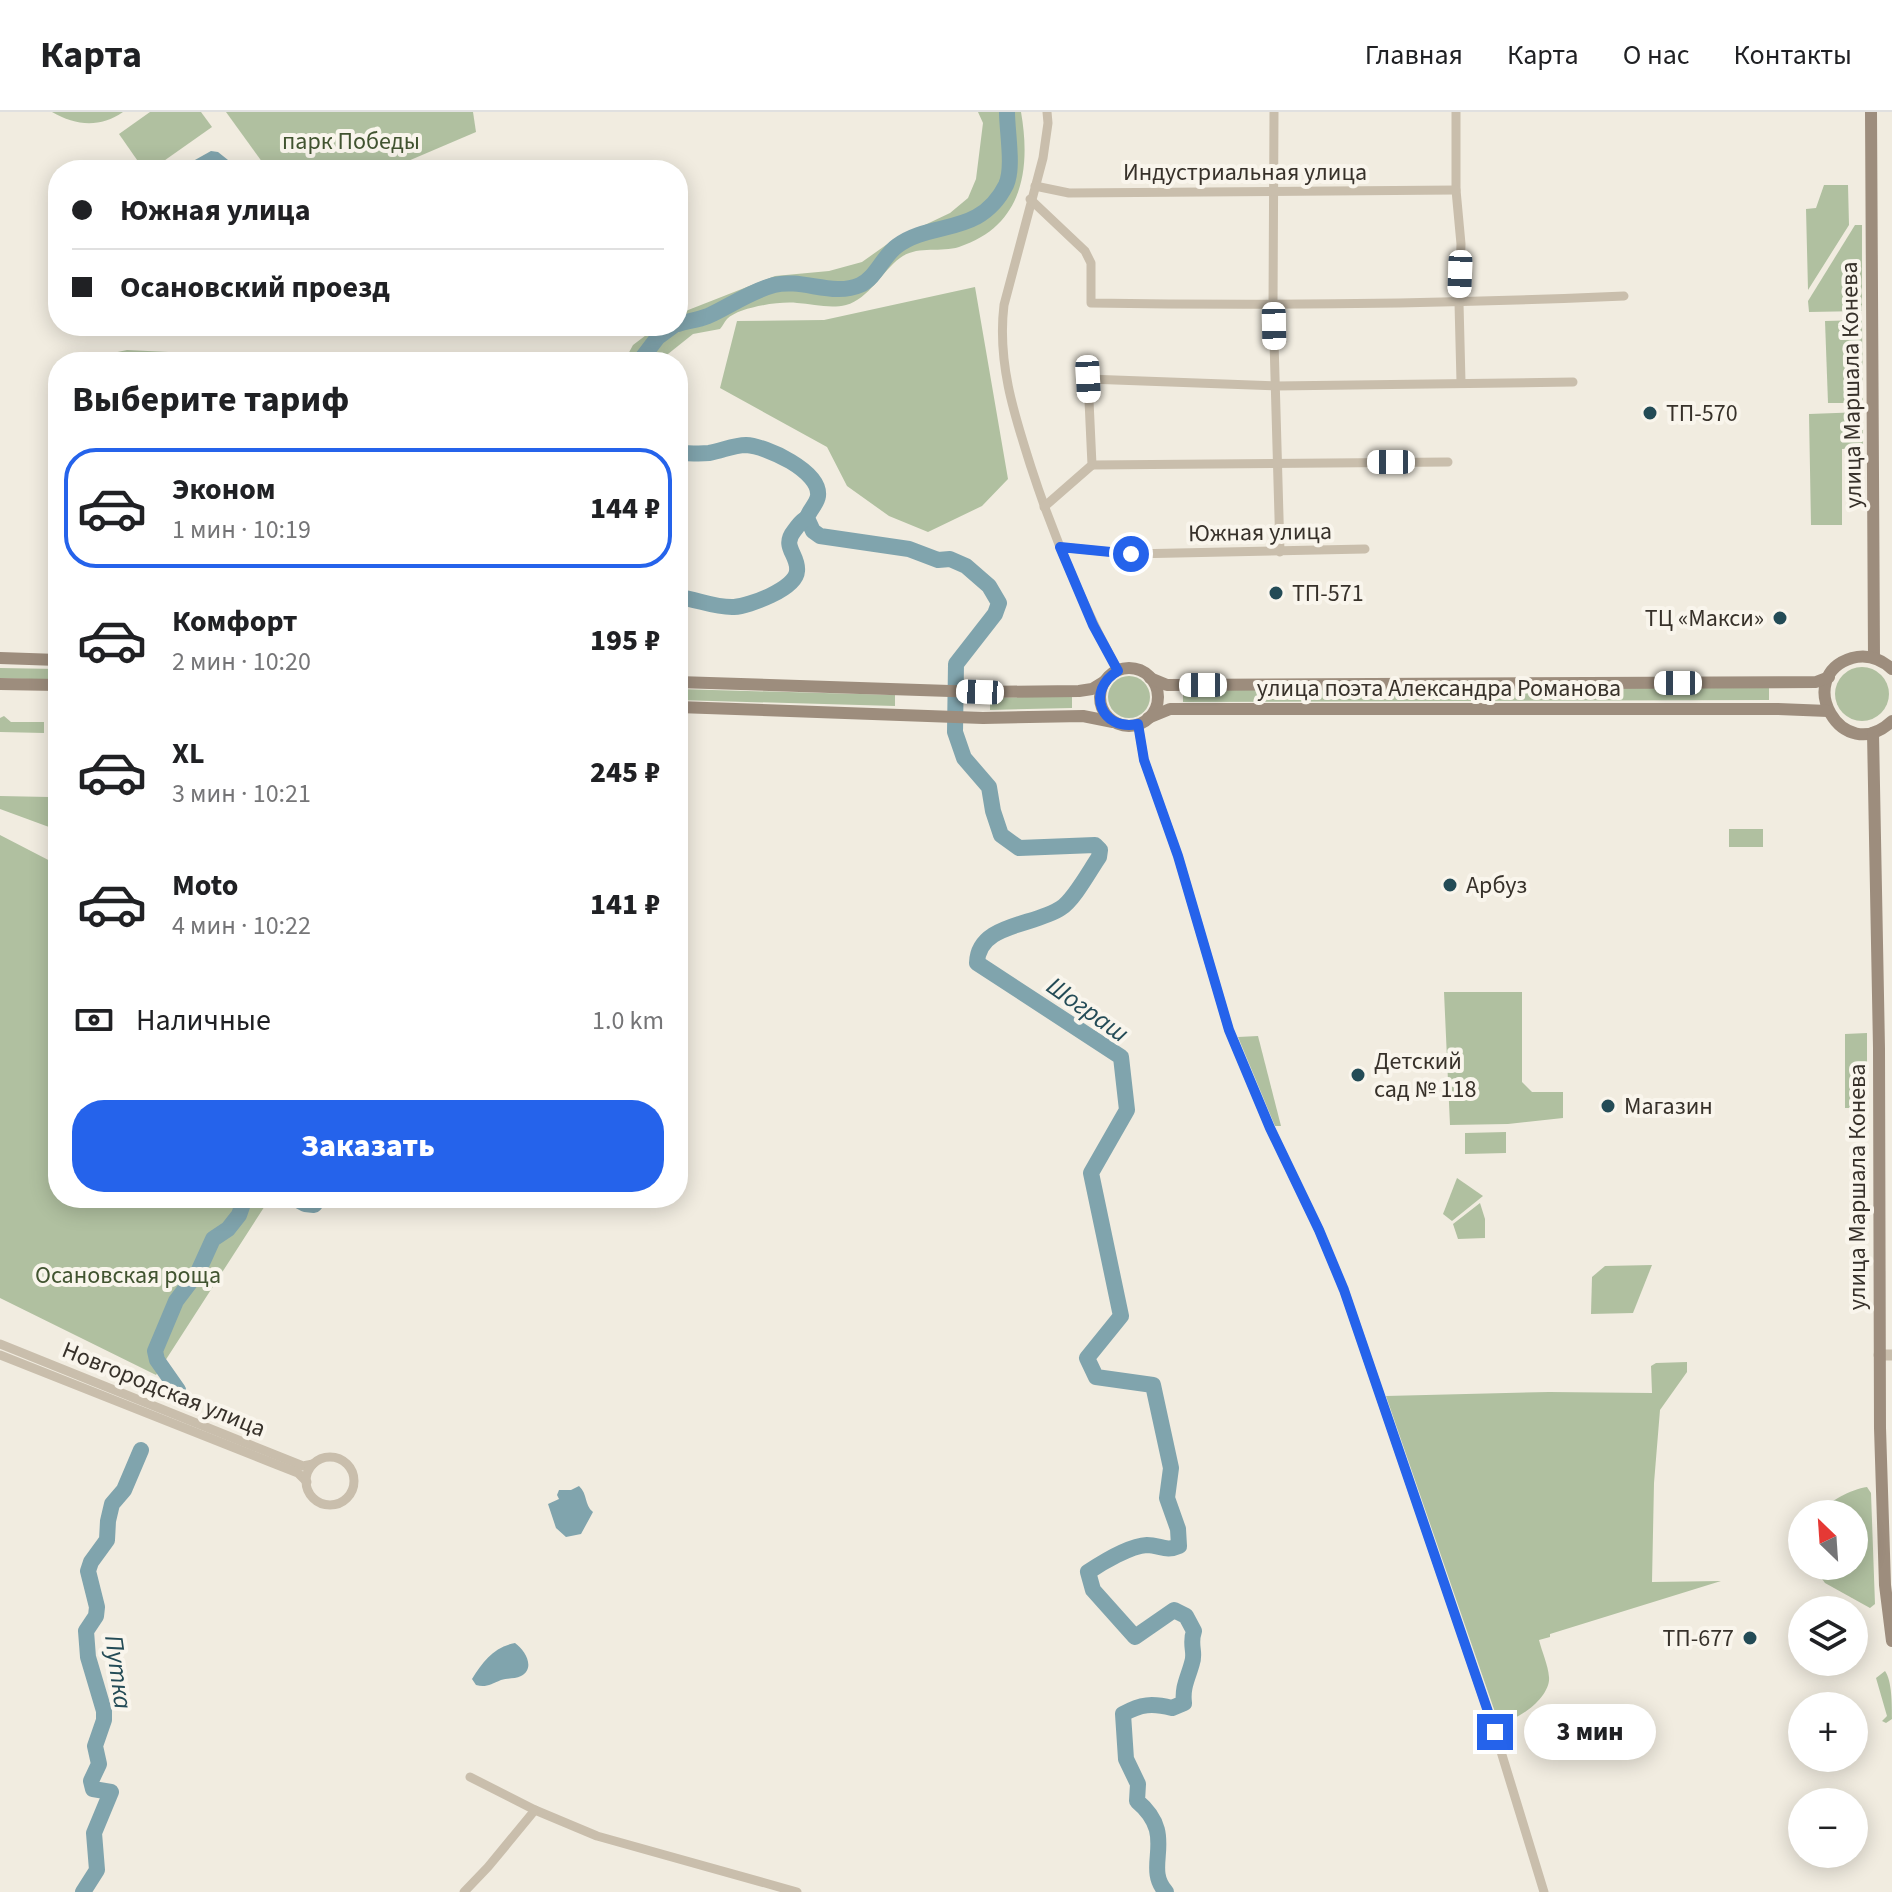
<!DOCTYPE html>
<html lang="ru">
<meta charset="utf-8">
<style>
body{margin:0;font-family:"Source Sans 3",sans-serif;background:#f2f2f2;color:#202124;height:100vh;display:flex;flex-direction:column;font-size:30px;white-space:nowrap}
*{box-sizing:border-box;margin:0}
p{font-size:26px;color:#757577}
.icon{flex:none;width:44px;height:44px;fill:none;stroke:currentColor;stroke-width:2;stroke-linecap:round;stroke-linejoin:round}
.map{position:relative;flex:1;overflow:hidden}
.details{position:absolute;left:48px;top:240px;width:640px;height:856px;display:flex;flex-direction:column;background:#fff;border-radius:32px;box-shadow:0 4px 20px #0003}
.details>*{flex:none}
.banner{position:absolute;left:48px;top:48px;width:640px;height:176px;border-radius:32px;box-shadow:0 4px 20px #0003;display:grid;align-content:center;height:176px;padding:0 24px;background:#fff}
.needle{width:52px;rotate:335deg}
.buttons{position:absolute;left:1788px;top:1388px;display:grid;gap:16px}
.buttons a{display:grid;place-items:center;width:80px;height:80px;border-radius:50%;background:#fff;box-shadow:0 4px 20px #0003;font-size:40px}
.end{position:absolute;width:36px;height:36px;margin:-18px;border:10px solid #2563eb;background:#fff;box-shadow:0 0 0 4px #fff}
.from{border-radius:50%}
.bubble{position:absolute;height:56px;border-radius:28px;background:#fff;box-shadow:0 4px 20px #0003;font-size:26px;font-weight:800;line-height:56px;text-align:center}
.car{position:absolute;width:24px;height:48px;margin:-24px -12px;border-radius:10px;box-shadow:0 0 6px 2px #0007;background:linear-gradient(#fff 24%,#345 0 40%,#fff 0 76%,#345 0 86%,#fff 0)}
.banner b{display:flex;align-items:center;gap:28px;height:76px;font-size:30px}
.banner b+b{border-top:2px solid #e0e0e0}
.banner i{width:20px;height:20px;background:#202124}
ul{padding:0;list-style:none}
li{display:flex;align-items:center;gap:24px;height:120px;margin:0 16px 12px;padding:0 8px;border:4px solid transparent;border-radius:32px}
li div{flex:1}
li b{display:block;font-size:30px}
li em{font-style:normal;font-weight:800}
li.current{border-color:#2563eb}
li>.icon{width:72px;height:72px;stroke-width:1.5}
h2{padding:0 24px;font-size:36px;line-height:96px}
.pay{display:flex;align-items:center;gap:20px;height:88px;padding:0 24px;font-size:30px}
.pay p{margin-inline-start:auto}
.cta{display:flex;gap:16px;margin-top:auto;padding:16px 24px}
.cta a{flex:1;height:92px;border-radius:32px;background:#2563eb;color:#fff;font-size:32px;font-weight:800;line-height:92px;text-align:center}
header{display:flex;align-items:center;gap:48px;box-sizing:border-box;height:112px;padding:0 40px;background:#fff;border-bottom:2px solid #e0e0e0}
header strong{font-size:38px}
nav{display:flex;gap:44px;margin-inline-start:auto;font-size:28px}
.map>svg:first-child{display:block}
.green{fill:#b0c0a0}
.water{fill:#80a4ad}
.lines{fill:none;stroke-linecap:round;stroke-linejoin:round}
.river{stroke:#80a4ad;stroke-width:16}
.minor{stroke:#c9beac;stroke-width:9}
.tertiary{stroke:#c9beac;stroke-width:11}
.secondary{stroke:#9d8d7d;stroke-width:12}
.route{stroke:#2563eb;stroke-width:10}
.poi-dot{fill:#234b56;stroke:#f9f5ec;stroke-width:3}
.labels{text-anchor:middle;stroke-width:8;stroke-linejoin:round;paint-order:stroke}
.park-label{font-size:24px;fill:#415430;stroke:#f9f5ec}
.street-label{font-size:24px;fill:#37312a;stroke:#f9f5ec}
.poi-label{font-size:24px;fill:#37312a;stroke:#f9f5ec;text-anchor:start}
.water-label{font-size:26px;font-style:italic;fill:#234b56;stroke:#f9f5ec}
</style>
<header>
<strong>Карта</strong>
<nav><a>Главная</a><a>Карта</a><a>О нас</a><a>Контакты</a></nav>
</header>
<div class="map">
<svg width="1892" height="1780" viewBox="0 0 1892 1780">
<rect width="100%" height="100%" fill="#f1ece0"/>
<g class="green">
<path d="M52,0H123C100,16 76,14 52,0Z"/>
<polygon points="150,0 201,0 212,15 151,58 144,58 119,22"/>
<polygon points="226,0 473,0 476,20 387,58 268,58"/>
<path d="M978,0H1021C1031,57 1023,114 959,135C940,141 917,133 900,146C882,159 869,187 846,193C830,197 813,192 797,191C780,189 739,195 727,207C724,210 723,214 720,217L693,222L658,250H626V246L633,233L658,214H678V202L775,164L829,159L862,150L893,128L950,101L968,86L976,67L983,11Z"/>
<polygon points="1824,73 1848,73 1849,113 1808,178 1806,97 1816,96"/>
<polygon points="1855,113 1862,113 1862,199 1809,200 1808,189"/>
<polygon points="975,175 1008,367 982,394 928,420 889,404 847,374 827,335 720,276 737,209 824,208"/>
<polygon points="1862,208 1863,291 1828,291 1825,209"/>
<polygon points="127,238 272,245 283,250 99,250 108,242"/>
<polygon points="1863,300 1863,336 1842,337 1842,413 1811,413 1809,302"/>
<circle cx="1862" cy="582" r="27"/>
<polygon points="0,556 58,557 58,568 0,566"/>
<circle cx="1129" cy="585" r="21"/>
<polygon points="1769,575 1769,588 1183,590 1183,578"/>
<polygon points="678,577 895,583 895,594 678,588"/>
<polygon points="1072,584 1072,596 990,598 990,586"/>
<polygon points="4,604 11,610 44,610 44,621 0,620 0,606"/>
<polygon points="0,684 49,685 49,715 0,697"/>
<rect x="1729" y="717" width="34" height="18"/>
<polygon points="0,723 58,753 58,1086 270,1086 156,1263 0,1186"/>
<polygon points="1444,880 1522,880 1522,970 1532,980 1563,980 1563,1006 1508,1012 1450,1013"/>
<polygon points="1867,921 1867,996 1845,996 1845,922"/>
<polygon points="1258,924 1281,1014 1275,1014 1238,925"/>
<polygon points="1506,1020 1506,1041 1465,1042 1465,1021"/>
<polygon points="1457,1066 1483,1084 1452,1109 1443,1102"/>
<polygon points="1480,1091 1485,1107 1485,1126 1458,1127 1453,1112"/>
<polygon points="1652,1153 1633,1201 1591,1202 1592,1165 1605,1154"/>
<path d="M1687,1250V1260L1660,1298L1654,1371L1652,1470L1721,1469L1550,1522V1525L1539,1528C1542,1540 1548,1553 1549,1565C1551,1584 1519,1609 1502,1609L1497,1606L1386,1284L1549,1280L1652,1281L1651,1254L1656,1251Z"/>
<path d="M1867,1375L1871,1381L1875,1492L1870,1496L1825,1471L1814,1456L1854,1454V1402H1817C1828,1390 1851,1377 1867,1375Z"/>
<path d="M1885,1559C1892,1569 1892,1592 1892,1607L1886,1611L1882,1609L1887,1604L1876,1566Z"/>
</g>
<g class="water">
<polygon points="211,39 218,40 228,48 228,58 177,58"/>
<path d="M579,1374C588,1382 584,1393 593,1400L581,1422L566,1425L556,1416L548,1392L559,1387L557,1383L559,1378H571Z"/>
<path d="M515,1531C525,1538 536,1556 521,1564C515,1567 507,1566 501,1568C491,1572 486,1576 476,1573L472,1567C483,1549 494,1535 515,1531Z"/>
</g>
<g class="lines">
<g class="river">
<path d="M678,212C688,209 698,208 708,204C730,194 751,179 774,173C802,166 833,185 860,173C876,166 883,144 897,134C932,108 980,125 1006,73C1014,56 1007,20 1007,0"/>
<polyline points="639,250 658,225 673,214"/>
<path d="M678,341C688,341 699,342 709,341C722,339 733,333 746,333C766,334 821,359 818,384C817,392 809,398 807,406L813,419L820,424L909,437L938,448L950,447L966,454L989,474L999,491L995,502L956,552L955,620L964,646L989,675L993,699L1001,723L1019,736L1095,733L1100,738L1099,745C1090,758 1074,788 1061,796C1035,814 978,811 977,851L1121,945L1127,998L1091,1061L1121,1204L1087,1246L1096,1265L1153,1273L1171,1356L1167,1386L1178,1417L1179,1434C1166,1440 1160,1433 1147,1433C1130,1434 1103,1450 1088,1460L1093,1478L1135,1525L1174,1498L1186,1504L1194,1519C1189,1533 1196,1540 1192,1551C1188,1566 1182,1575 1184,1591L1172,1596C1152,1591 1141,1592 1123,1602L1126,1647L1138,1672L1137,1689C1179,1724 1142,1754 1166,1780"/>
<path d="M678,485C697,487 715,496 734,495C749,494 796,477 797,459C799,443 781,435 794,419C799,413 800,409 807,406"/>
<polyline points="294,1086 305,1092 314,1093 320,1086"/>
<polyline points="178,1278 157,1248 155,1239 176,1189 198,1160 213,1127 228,1117 239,1103 245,1086"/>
<polyline points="83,1780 97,1758 94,1721 111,1680 93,1677 91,1669 99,1652 95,1634 104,1608 104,1599 88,1545 86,1519 96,1504 97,1495 88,1459 91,1450 107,1428 108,1409 112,1392 124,1378 141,1338"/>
</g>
<g class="minor">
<path d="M1047,0L1048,11L1043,46L1004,193C997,250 1014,302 1031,355C1054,426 1083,494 1118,559"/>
<polyline points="1274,0 1273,194 1280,440"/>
<polyline points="1456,0 1456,78 1461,132 1459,191 1461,270"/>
<polyline points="1035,74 1069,81 1456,78"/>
<path d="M1030,87L1085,139L1091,151V191C1269,194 1446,192 1624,184"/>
<polyline points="1092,353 1448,350"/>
<polyline points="1044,395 1092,353 1088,267 1276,274 1573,270"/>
<polyline points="1060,435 1131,442 1365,437"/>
<polyline points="1138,612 1144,648 1178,744 1229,918 1270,1016 1319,1118 1344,1178 1495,1620 1544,1780"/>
<polyline points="0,1232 303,1354 313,1352"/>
<polyline points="0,1243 270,1350 298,1361 307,1370"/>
<circle cx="330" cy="1369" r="24"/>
<polyline points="470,1665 535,1698 597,1724 797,1780"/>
<polyline points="464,1780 488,1755 535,1698"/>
</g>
<polyline class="tertiary" points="1879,1243 1892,1243"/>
<g class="secondary">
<polyline points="1871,0 1874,545"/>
<polyline points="0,546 58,548"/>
<circle cx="1129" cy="585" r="29"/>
<path d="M1892,557C1881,547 1867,542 1852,546C1792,564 1842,656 1892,609"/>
<polyline points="1150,566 1167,573 1816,570 1829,565"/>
<polyline points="678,570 980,580 1079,579 1092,577 1105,569"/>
<polyline points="0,572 58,573"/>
<polyline points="678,595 983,606 1083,604 1113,610"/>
<polyline points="1148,606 1170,597 1778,597 1828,599"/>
<polyline points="1873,621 1879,936 1880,1316 1885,1473 1892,1529"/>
</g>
</g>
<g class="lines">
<path class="route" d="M1131,442L1060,435L1093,513L1118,559C1085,578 1101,620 1138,612L1144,648L1178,744L1229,918L1270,1016L1319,1118L1344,1178L1495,1620"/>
</g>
<g class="poi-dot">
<circle cx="1650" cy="301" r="8"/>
<circle cx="1276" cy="481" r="8"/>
<circle cx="1780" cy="506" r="8"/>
<circle cx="1450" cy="773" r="8"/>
<circle cx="1358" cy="963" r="8"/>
<circle cx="1608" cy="994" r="8"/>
<circle cx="1750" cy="1526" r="8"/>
</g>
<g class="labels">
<g class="park-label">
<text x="351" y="37">парк Победы</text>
<text x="128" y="1171">Осановская роща</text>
</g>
<g class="street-label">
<text x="1245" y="68">Индустриальная улица</text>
<text transform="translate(1851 273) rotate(-91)" y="8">улица Маршала Конева</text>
<text transform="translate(1260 420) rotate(-1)" y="8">Южная улица</text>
<text x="1439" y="584">улица поэта Александра Романова</text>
<text transform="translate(1857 1075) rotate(-90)" y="8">улица Маршала Конева</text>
<text transform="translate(164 1277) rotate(22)" y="8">Новгородская улица</text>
</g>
<g class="poi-label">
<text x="1666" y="309">ТП-570</text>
<text x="1292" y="489">ТП-571</text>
<text x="1764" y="514" text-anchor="end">ТЦ «Макси»</text>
<text x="1466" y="781">Арбуз</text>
<text x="1374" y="957">Детский<tspan x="1374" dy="28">сад № 118</tspan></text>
<text x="1624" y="1002">Магазин</text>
<text x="1734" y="1534" text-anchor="end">ТП-677</text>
</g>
<g class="water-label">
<text transform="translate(1088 897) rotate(35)" y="9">Шограш</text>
<text transform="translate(119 1560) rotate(82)" y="9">Путка</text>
</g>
</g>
</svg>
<div class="buttons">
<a><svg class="needle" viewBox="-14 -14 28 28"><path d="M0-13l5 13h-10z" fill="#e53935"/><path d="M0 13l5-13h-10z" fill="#757577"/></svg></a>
<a><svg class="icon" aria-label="layers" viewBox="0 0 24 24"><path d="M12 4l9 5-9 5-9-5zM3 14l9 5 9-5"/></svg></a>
<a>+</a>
<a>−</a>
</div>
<i class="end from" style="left:1131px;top:442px"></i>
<i class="end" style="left:1495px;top:1620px"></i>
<div class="bubble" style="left:1524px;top:1592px;width:132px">3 мин</div>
<i class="car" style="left:1460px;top:162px;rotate:182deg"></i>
<i class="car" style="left:1274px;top:214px;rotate:179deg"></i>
<i class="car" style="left:1088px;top:267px;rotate:177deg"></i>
<i class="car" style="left:1391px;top:350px;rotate:270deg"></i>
<i class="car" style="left:1678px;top:571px;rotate:270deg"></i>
<i class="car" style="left:1203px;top:573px;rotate:270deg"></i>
<i class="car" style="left:980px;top:580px;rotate:272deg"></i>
<div class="banner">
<b><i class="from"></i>Южная улица</b>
<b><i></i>Осановский проезд</b>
</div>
<section class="details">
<h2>Выберите тариф</h2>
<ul>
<li class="current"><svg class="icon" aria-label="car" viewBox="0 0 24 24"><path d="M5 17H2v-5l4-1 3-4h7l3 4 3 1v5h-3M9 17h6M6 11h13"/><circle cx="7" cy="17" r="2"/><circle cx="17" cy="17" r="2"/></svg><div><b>Эконом</b><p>1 мин · 10:19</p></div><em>144 ₽</em></li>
<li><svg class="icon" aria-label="car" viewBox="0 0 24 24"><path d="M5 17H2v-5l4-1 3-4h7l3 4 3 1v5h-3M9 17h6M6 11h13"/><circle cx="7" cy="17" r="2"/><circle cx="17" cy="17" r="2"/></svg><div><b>Комфорт</b><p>2 мин · 10:20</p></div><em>195 ₽</em></li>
<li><svg class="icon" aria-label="car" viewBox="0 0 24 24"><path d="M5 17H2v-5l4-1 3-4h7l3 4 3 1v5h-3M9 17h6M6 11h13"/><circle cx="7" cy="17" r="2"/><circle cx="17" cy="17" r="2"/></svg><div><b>XL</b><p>3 мин · 10:21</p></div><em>245 ₽</em></li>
<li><svg class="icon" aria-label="car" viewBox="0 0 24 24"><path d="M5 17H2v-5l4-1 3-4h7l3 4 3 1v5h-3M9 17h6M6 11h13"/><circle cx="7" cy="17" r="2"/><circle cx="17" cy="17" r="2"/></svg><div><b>Moto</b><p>4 мин · 10:22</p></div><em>141 ₽</em></li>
</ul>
<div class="pay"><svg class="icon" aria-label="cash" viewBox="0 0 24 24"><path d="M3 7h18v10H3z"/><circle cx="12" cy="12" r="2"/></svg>Наличные<p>1.0 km</p></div>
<div class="cta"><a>Заказать</a></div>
</section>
</div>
